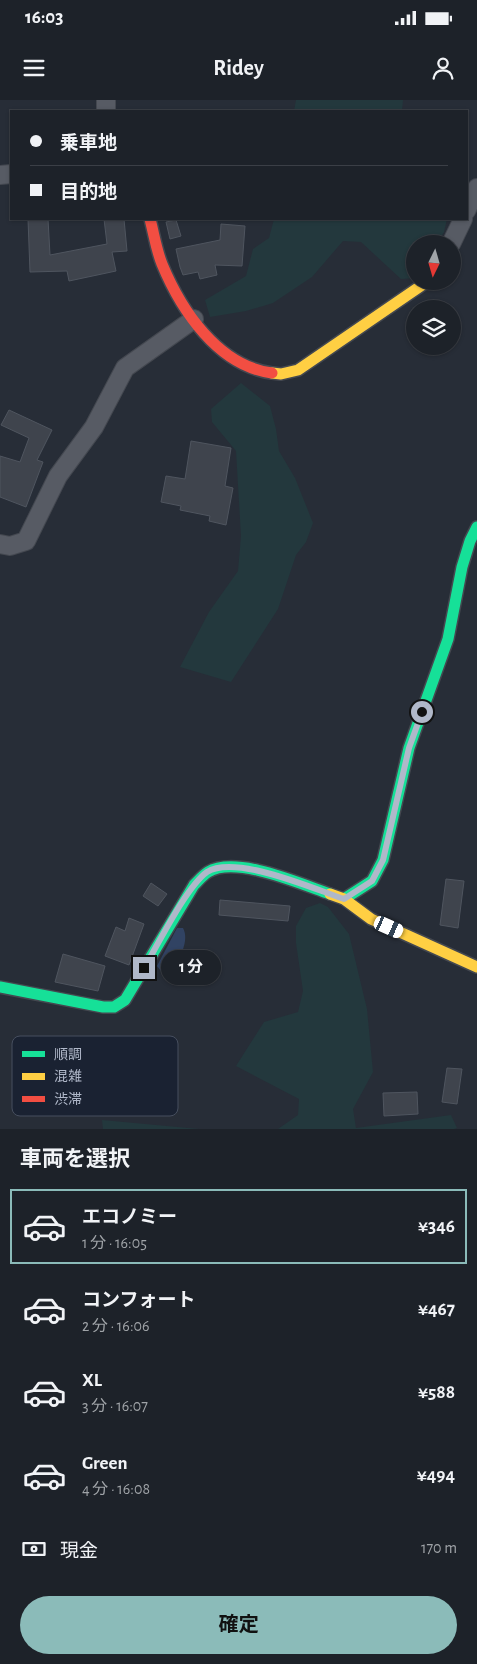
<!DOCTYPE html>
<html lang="ja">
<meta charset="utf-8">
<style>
body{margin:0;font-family:"Alegreya Sans","Noto Sans JP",sans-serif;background:#252a31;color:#f1f3f6;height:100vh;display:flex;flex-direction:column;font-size:19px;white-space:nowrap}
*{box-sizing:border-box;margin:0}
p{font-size:16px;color:#a0a4a8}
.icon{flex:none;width:28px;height:28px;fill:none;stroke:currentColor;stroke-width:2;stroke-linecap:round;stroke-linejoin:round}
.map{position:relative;height:1029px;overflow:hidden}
.side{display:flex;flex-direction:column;background:#1d2229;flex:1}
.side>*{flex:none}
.guide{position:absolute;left:10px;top:10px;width:458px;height:110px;border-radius:0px;box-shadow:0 1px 4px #0004,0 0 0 1px #3b3f46;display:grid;align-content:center;height:110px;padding:0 20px;background:#1d2229}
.needle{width:32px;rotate:185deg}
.buttons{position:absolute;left:406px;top:135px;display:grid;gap:10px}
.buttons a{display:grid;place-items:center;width:55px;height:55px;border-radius:50%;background:#1d2229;box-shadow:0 1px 4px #0004,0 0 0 1px #3b3f46;font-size:25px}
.end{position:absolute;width:22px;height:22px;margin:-11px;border:6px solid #b0b8c9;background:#111;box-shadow:0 0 0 2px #111}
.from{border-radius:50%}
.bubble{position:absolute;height:35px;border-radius:18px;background:#1d2229;box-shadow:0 1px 4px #0004,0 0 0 1px #3b3f46;font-size:16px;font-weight:700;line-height:35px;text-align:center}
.car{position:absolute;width:15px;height:30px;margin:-15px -8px;border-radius:6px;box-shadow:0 0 4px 1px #0007;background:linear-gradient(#fff 24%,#345 0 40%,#fff 0 76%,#345 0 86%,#fff 0)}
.guide b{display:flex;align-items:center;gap:18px;height:48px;font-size:19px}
.guide b+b{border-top:1px solid #3b3f46}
.guide i{width:12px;height:12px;background:#f1f3f6}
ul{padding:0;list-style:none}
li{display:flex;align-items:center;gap:15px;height:75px;margin:0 10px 8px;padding:0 10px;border:2px solid transparent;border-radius:0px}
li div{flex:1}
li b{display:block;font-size:19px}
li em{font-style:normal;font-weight:700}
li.selected{border-color:#8bbbb9}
li>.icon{width:45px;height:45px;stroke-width:1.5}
h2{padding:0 20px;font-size:22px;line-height:60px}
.pay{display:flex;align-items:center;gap:12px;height:55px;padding:0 20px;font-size:19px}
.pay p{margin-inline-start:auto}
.primary-button{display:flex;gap:10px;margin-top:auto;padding:10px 20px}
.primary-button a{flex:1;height:58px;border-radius:30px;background:#8bbbb9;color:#111;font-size:20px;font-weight:700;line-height:58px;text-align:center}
.status{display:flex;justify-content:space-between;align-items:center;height:35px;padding:0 25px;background:#1d2229;direction:ltr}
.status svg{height:14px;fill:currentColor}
header{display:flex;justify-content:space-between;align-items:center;height:65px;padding:0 20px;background:#1d2229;font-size:22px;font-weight:700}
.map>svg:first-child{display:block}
.green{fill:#23383d}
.water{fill:#314363}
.building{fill:#3f444d;stroke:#4f555f}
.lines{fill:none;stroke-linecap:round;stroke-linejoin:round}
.street-casing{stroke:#444850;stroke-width:20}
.fast-casing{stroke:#444850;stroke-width:14}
.slow-casing{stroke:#444850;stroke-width:14}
.jam-casing{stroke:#444850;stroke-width:14}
.street{stroke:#575b64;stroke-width:18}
.fast{stroke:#16e098;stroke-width:11}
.slow{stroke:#ffcf43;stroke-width:11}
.jam{stroke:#f24e42;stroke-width:11}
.route{stroke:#b0b8c9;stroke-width:6}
.key{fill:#1a2232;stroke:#474f5f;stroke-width:1}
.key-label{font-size:14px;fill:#b0b8c9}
</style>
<div class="status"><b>16:03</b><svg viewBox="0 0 49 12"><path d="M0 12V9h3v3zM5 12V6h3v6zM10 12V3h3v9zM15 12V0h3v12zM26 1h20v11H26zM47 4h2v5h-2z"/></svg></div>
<header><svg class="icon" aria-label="menu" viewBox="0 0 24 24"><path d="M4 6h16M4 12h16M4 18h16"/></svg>Ridey<svg class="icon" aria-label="person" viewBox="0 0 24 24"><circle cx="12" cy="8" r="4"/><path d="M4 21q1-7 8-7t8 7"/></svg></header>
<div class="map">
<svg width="477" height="1029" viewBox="0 0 477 1029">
<rect width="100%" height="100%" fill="#272d37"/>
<g class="green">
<polygon points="296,0 403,0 402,11 294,11"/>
<polygon points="274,119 447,119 444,132 437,144 415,144 415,178 401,179 361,142 343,141 312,177 273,203 246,211 210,217 205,200 246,176 253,149 269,138"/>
<polygon points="241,283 270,306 276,329 279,351 295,378 313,423 306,442 296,455 278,509 231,582 180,567 209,512 238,471 241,436 236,351 212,322 211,309"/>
<polygon points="320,803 328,807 349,834 367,909 373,972 353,1009 356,1028 451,1015 457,1028 454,1029 278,1029 298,1015 299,999 236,966 264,922 298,912 303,891 296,843 296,826 306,808"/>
<polygon points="102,1020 199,1029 103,1029"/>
</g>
<path class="water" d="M177,828H183C190,841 179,858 174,870L168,872L161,871L157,866Z"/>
<g class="building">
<polygon points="28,119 48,119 50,155 107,144 104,119 124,119 127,151 112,152 116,171 69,181 67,171 30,172"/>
<polygon points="176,120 181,136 170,139 166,122"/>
<polygon points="221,124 245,126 242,166 215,165 217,175 200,179 198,172 183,175 180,167 176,149 220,140"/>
<polygon points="9,310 52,330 37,360 43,362 26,407 0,397 0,356 20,362 29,338 1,325"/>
<polygon points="191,341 231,348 225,386 233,388 226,425 209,421 210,416 180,410 181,406 161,402 166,376 185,379"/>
<polygon points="446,779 464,781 458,828 440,825"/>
<polygon points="151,783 167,794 158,806 143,796"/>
<polygon points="220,800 290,806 288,821 219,815"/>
<polygon points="129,818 144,824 129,865 105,856 116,827 125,831"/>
<polygon points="63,854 105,866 98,891 55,882"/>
<polygon points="447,968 462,969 457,1004 442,1002"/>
<polygon points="417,992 418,1014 384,1016 383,993"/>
</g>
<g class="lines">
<defs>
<g id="street">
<polyline points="106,11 106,0"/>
<polyline points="0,75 11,74"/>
<polyline points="466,111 477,88"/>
<polyline points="451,144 463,119"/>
<polyline points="0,444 10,446 26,441 58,376 94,327 125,268 194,219"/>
</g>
<g id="fast">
<polyline points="344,799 372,781 383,760 409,648 448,539 462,467 470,441 477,427"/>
<path d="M0,887L103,907H114L125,900L194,785C198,781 203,775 208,772C236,755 301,784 330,794"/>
</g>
<g id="slow">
<polyline points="272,273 281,274 298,270 428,181"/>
<polyline points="330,794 344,799 371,819 477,867"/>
</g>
<path id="jam" d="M150,119C154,134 156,149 162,164C181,210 218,266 272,273"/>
</defs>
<use href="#street" class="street-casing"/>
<use href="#fast" class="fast-casing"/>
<use href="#slow" class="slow-casing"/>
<use href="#jam" class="jam-casing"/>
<use href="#street" class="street"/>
<use href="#fast" class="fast"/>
<use href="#slow" class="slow"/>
<use href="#jam" class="jam"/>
</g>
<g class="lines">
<path class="route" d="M144,868C158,845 186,787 207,772C235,754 314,789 344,799L372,781L383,760L409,648L422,612"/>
</g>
<rect x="12" y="936" width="166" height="80" rx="8" class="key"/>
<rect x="22" y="951" width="23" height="6" fill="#16e098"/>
<rect x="22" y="973" width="23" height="7" fill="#ffcf43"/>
<rect x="22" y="996" width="23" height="6" fill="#f24e42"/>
<g class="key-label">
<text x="54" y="959">順調</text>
<text x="54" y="981">混雑</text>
<text x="54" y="1004">渋滞</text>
</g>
</svg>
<div class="buttons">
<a><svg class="needle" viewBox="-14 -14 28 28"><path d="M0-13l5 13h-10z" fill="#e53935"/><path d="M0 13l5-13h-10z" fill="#a0a4a8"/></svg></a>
<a><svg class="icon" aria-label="layers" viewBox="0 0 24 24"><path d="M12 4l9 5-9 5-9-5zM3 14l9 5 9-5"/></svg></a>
</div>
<i class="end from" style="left:422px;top:612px"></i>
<i class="end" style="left:144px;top:868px"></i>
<div class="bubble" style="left:161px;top:850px;width:60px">1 分</div>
<i class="car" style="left:389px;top:827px;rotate:114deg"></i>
<div class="guide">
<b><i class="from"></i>乗車地</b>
<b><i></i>目的地</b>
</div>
</div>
<section class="side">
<h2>車両を選択</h2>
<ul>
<li class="selected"><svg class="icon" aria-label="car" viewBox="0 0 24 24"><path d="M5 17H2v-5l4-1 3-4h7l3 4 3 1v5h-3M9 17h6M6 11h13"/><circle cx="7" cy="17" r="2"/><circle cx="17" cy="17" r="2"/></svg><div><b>エコノミー</b><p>1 分 · 16:05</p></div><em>¥346</em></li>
<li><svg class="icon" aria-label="car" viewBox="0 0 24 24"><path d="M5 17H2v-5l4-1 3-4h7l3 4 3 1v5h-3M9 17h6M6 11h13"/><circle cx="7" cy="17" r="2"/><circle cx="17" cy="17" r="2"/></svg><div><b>コンフォート</b><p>2 分 · 16:06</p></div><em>¥467</em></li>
<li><svg class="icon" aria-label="car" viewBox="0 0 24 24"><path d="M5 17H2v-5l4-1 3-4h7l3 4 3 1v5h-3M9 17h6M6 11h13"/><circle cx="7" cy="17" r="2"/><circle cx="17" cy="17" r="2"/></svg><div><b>XL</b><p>3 分 · 16:07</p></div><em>¥588</em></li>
<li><svg class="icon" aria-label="car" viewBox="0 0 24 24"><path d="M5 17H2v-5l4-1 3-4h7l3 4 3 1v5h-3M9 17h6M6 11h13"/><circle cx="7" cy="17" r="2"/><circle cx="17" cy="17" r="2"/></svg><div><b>Green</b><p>4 分 · 16:08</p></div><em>¥494</em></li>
</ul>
<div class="pay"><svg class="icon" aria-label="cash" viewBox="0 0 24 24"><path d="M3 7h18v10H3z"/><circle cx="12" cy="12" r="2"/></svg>現金<p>170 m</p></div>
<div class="primary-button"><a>確定</a></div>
</section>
